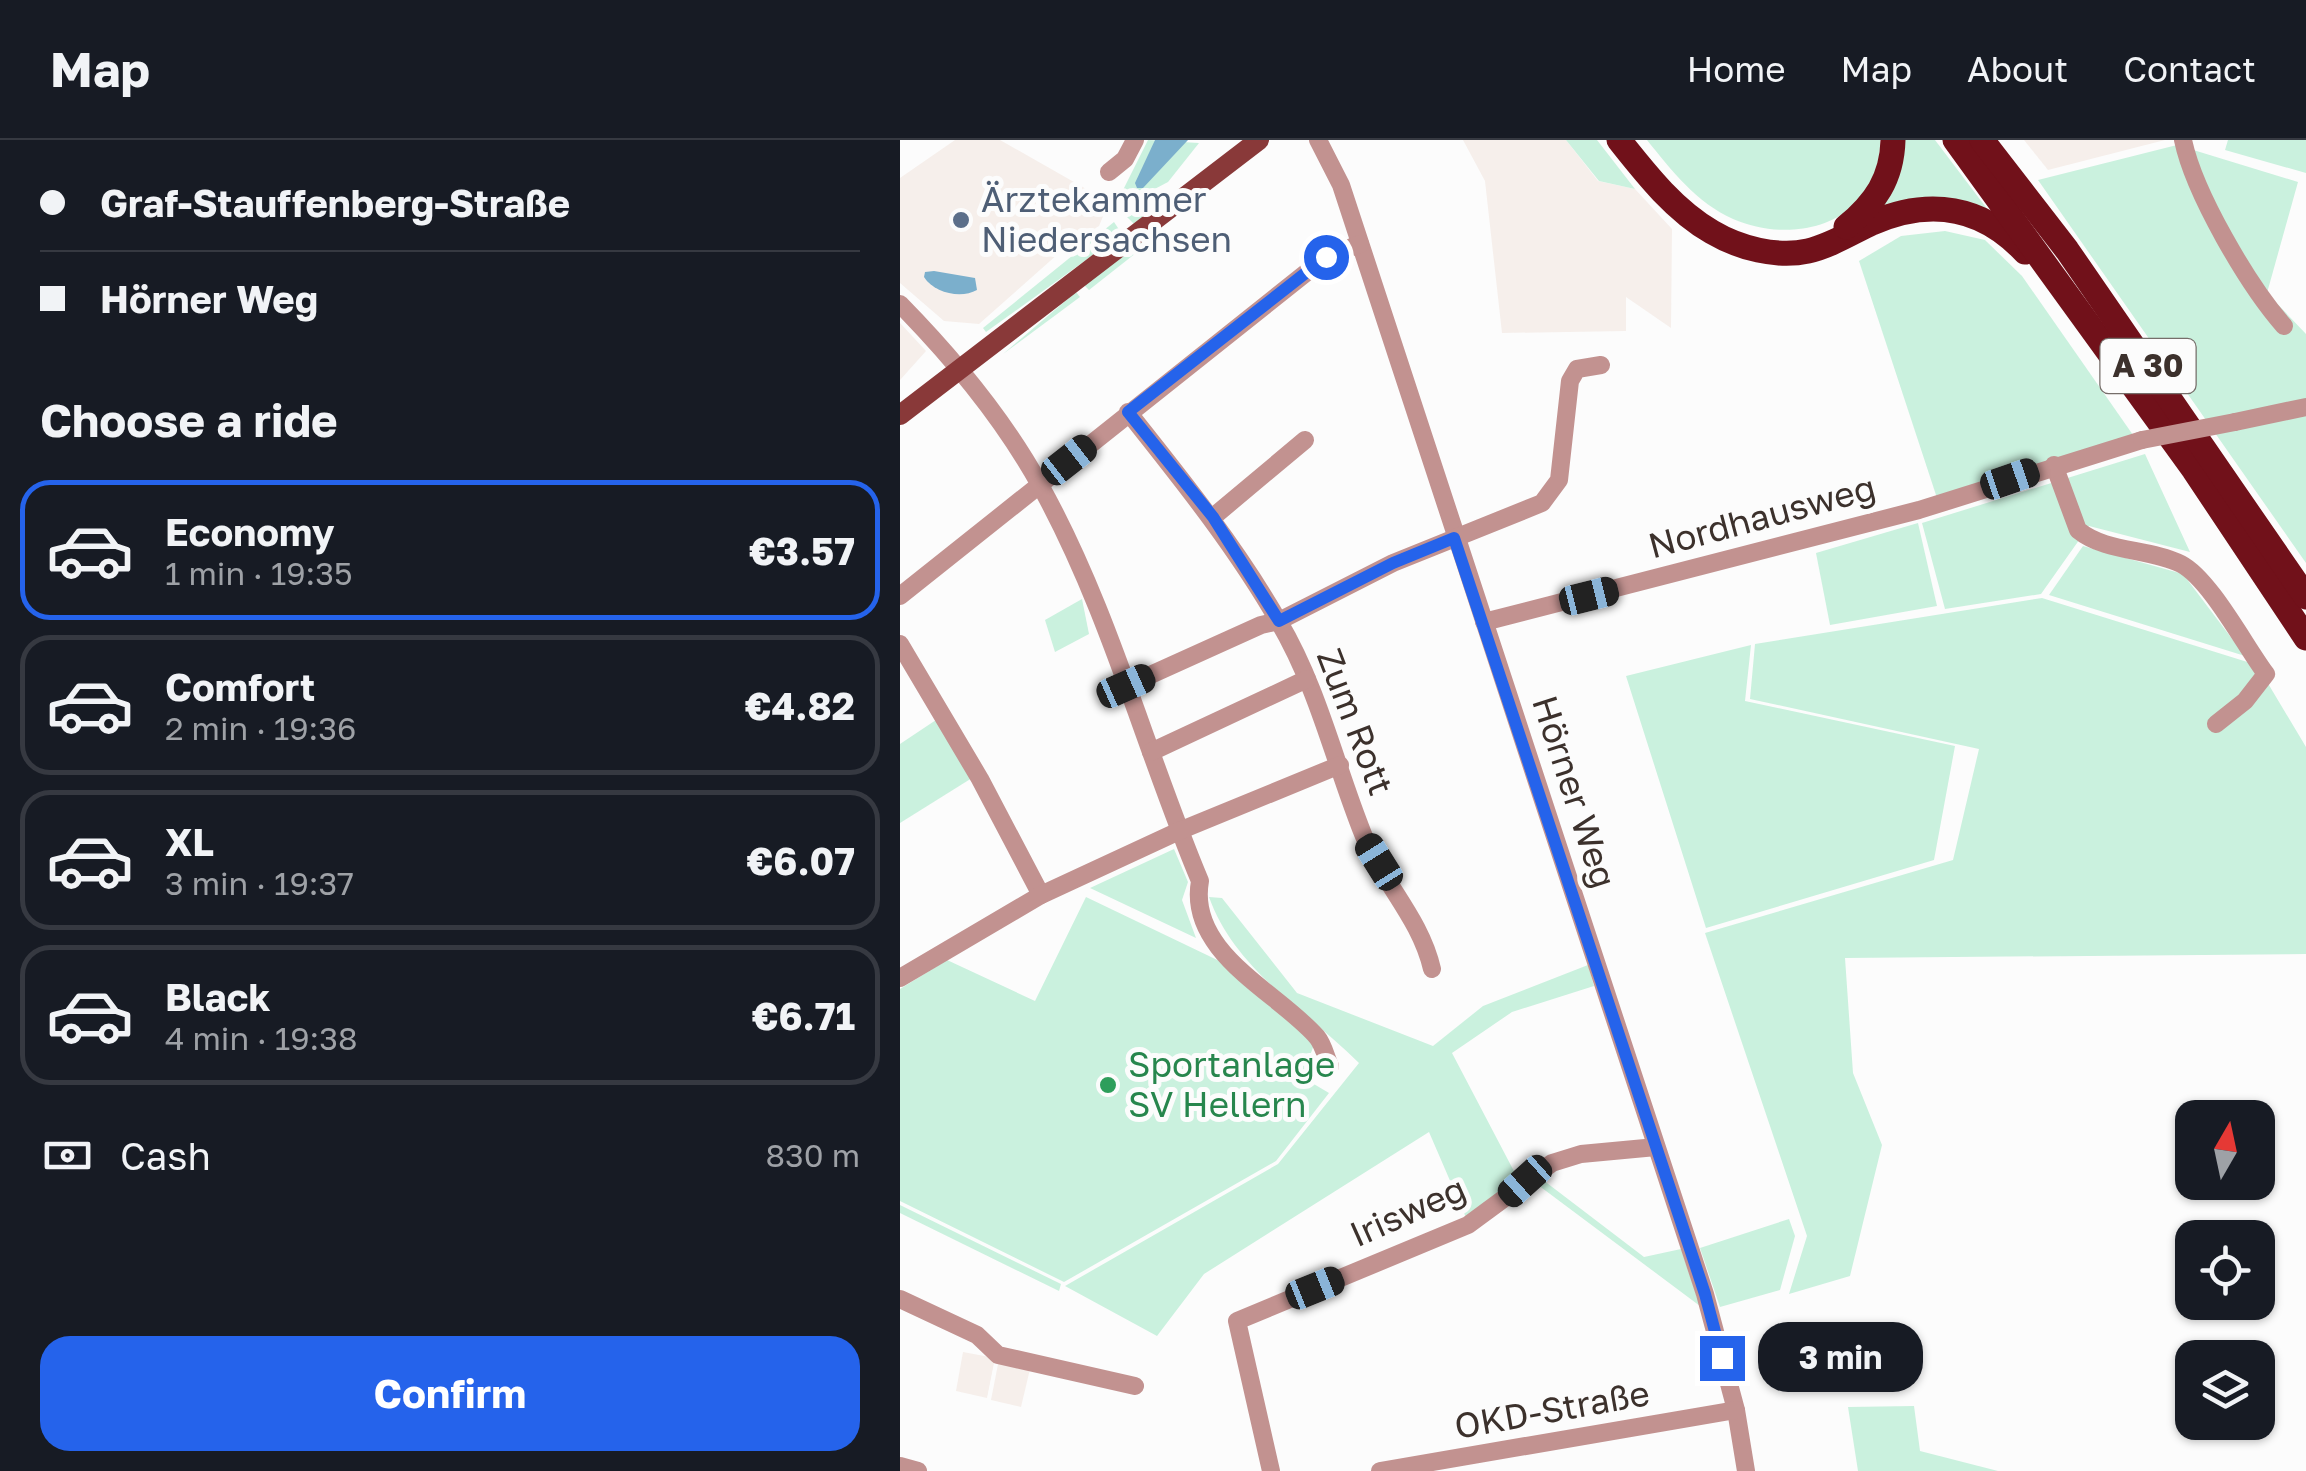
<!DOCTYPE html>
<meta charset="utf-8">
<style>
body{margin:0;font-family:"Golos Text",sans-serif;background:#242831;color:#f1f3f6;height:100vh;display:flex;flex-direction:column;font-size:38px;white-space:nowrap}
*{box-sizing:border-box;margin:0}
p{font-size:32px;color:#9ea1a6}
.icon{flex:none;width:55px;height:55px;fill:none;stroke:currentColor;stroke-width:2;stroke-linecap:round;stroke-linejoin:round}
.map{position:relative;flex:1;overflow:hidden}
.details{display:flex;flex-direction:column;background:#171b24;width:900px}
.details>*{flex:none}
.top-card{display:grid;align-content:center;height:220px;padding:0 40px;background:#171b24}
.needle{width:65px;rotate:9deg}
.buttons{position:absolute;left:1275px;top:960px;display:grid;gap:20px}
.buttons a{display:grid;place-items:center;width:100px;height:100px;border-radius:20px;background:#171b24;box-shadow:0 2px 8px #0004;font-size:50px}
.end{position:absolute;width:45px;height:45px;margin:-22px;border:12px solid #2563eb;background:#fff;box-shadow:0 0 0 5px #fff}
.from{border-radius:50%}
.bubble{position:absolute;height:70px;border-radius:30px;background:#171b24;box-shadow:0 2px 8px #0004;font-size:32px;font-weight:700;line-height:70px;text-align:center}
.car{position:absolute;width:30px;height:60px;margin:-30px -15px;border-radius:12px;box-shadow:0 0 8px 2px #0007;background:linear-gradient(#222 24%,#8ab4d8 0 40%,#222 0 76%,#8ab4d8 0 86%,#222 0)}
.top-card b{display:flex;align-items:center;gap:35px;height:95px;font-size:38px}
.top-card b+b{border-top:2px solid #363941}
.top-card i{width:25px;height:25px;background:#f1f3f6}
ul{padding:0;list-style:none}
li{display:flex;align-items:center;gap:30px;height:140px;margin:0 20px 15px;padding:0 20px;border:5px solid #363941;border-radius:30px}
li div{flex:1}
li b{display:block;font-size:38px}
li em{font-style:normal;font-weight:700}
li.on{border-color:#2563eb}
li>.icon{width:90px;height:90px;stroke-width:1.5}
h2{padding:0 40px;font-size:45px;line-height:120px}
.pay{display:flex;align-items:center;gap:25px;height:110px;padding:0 40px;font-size:38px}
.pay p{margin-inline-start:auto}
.primary-button{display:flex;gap:20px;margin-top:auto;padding:20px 40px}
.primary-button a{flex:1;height:115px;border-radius:30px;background:#2563eb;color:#fff;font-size:40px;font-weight:700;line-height:115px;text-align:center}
header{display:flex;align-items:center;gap:60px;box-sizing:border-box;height:140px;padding:0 50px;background:#171b24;border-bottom:2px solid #363941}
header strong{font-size:48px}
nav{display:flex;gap:55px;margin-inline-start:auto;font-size:35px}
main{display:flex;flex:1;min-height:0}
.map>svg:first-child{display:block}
.built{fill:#f6efeb}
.green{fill:#caf1de}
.water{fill:#7bafcc}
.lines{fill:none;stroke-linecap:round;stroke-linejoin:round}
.minor{stroke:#c29290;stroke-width:18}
.major{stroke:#893939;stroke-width:20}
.highway{stroke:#71111a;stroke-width:25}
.minor-bridge{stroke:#c29290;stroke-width:18}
.route{stroke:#2563eb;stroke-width:12}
.service-dot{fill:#5c6f8a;stroke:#fcfcfc;stroke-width:4}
.leisure-dot{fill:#2e9e5b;stroke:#fcfcfc;stroke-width:4}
.labels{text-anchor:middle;stroke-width:10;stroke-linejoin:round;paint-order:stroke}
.shield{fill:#fcfcfc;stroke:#766e6a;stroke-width:2.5}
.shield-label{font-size:32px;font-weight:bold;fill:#3c312c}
.service-label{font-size:35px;fill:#4e5e75;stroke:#fcfcfc;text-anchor:start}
.street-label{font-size:35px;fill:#3c312c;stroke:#fcfcfc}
.leisure-label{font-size:35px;fill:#27864d;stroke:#fcfcfc;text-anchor:start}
</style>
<header>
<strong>Map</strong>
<nav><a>Home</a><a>Map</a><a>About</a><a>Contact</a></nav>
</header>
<main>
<section class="details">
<div class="top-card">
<b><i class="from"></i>Graf-Stauffenberg-Straße</b>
<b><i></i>Hörner Weg</b>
</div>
<h2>Choose a ride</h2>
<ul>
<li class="on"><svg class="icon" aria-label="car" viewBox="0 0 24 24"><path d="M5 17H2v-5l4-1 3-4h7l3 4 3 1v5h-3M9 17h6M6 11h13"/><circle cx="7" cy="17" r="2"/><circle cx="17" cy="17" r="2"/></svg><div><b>Economy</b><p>1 min · 19:35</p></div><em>€3.57</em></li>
<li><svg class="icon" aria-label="car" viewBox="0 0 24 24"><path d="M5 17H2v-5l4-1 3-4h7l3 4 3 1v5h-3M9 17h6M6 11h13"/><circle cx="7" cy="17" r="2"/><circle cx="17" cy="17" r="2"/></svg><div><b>Comfort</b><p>2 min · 19:36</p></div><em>€4.82</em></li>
<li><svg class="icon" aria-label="car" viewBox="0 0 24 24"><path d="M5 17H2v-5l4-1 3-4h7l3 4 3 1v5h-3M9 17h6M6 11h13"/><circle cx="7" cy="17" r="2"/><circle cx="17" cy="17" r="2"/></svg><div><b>XL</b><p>3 min · 19:37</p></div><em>€6.07</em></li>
<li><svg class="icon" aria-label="car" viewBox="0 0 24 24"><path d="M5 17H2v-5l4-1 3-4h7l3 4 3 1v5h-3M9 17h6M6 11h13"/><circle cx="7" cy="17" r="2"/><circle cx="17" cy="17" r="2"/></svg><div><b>Black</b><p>4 min · 19:38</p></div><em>€6.71</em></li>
</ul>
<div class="pay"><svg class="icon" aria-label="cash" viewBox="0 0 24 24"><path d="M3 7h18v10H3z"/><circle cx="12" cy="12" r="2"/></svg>Cash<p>830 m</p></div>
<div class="primary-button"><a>Confirm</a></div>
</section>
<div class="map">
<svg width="1406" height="1331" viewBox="0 0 1406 1331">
<rect width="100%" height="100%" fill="#fcfcfc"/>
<g class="built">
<polygon points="55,0 100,0 209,62 199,86 167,106 79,184 44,181 0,143 0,38"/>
<polygon points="563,0 666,0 698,41 735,49 772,89 771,188 726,157 726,191 602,193 585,41"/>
<polygon points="1124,0 1265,0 1148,30"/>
<polygon points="0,183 26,211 0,240"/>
<polygon points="63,1212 95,1218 87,1258 56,1251"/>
<polygon points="99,1219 131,1225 121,1267 91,1260"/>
</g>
<g class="green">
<polygon points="248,0 299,3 268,42 228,63 221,54"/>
<polygon points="666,0 697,0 735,49 699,41"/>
<path d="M747,0H980C982,81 897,107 833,79C797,63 771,30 747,0Z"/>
<polygon points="999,0 1035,0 1091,74 966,79"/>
<polygon points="1328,0 1406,0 1406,33 1325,10"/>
<polygon points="1277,5 1398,42 1367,153 1406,194 1406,423 1138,40"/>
<polygon points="270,52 260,66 235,85 224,74"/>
<polygon points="214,82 222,94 86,192 83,188"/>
<polygon points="1045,91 1085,100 1122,136 1233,295 1037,358 959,121 1001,96"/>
<polygon points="250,95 255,98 189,150 184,145"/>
<polygon points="176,152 180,157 103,214"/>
<polygon points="1245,314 1290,412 1189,386 1141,454 1045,469 1022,383"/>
<polygon points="1018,383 1037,466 930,485 916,413"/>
<polygon points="1183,406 1283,434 1345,516 1149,455"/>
<polygon points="1142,458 1357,525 1406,607 1406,814 945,818 953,933 982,1005 950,1136 889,1154 907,1096 805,793 1053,720 1079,609 850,559 855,504"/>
<polygon points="182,459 189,494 155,512 145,480"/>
<polygon points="851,505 845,561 1055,606 1034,720 806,788 726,536"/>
<polygon points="36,580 72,638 0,683 0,604"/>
<polygon points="274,709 288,742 282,760 296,798 190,748"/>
<polygon points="186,757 334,828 415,902 402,937 429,953 376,1021 164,1142 0,1061 0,849 47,820 135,861"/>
<path d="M309,757L322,758L397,853L533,906L583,866L688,825L694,846L612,872L552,913L617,1037L567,1080L529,992L304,1134L257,1196L165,1146L378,1024L459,923C407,871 335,830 309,757Z"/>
<polygon points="643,1040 744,1117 781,1109 800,1166 638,1045"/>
<polygon points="0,1065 161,1144 159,1151 0,1073"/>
<polygon points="889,1079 895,1096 880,1150 820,1167 800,1108"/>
<polygon points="1014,1266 1020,1311 1098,1331 958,1331 948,1267"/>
</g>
<g class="water">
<polygon points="255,0 288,0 243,48 237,48 235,43"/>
<path d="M34,131L75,138L77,150C61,159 34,153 24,137L25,132Z"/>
</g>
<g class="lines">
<g class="minor">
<polyline points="418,0 441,45 805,1154 836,1270 846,1331"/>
<path d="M1283,0C1294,53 1348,145 1384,186"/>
<polyline points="209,32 225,19 235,0"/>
<path d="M0,164C53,218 103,278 140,345C209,469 245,610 300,741C287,813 378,852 417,897C423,904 426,917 430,926"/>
<path d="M228,272C282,340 336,407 379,482C418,548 435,624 463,694C482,743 520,777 532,829"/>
<polyline points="1335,282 1406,267"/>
<path d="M1154,325L1178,390C1206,413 1249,408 1281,424C1310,439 1345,506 1366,534L1345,561L1316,584"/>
<polyline points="313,377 405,300"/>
<polyline points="0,456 426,117 460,104"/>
<polyline points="584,482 1019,370 1242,300"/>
<polyline points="0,504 80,639 141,755"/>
<polyline points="226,546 361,485 379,481 493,423 642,363 659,340 670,241 677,229 701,225"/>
<polyline points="251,612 407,539"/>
<polyline points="0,838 141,755 279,691 440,625"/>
<polyline points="0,1159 77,1195 98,1215 235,1246"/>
<polyline points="0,1326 18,1331"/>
<polyline points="371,1331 337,1181 568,1085 652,1023 681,1014 756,1007"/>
<polyline points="480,1331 836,1270"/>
</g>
<polyline class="major" points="0,275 359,0"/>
<g class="highway">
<path d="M719,0C746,34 774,70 812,92C839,108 877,118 908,111C930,106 951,93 972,83C1029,58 1082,66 1125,112"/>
<polyline points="1055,0 1294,330 1406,498"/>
<polyline points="1082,0 1167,110 1406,457"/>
<path d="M946,87C975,63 992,39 993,0"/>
</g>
<polyline class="minor-bridge" points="1242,300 1335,282"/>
</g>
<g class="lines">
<polyline class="route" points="426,117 228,272 313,377 379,481 493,423 554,398 805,1154 822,1218"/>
</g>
<circle class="service-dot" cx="61" cy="80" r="10"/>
<circle class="leisure-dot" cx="208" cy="945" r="10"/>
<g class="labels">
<rect class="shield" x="1200.5" y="199" width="95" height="54" rx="8"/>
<g class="shield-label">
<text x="1248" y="237">A 30</text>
</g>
<g class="service-label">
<text x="81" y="72">Ärztekammer<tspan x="81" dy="40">Niedersachsen</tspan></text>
</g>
<g class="street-label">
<text transform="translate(862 377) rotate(-15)" y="12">Nordhausweg</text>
<text transform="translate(455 582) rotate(69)" y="12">Zum Rott</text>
<text transform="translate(674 652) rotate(72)" y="12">Hörner Weg</text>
<text transform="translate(508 1072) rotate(-24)" y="12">Irisweg</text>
<text transform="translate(652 1270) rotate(-10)" y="12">OKD-Straße</text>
</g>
<g class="leisure-label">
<text x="228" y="937">Sportanlage<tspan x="228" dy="40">SV Hellern</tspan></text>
</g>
</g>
</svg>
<div class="buttons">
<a><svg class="needle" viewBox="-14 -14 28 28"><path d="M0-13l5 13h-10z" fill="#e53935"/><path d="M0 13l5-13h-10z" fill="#9ea1a6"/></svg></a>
<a><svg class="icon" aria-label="locate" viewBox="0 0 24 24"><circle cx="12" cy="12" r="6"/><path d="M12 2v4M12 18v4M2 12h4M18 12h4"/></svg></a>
<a><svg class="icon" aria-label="layers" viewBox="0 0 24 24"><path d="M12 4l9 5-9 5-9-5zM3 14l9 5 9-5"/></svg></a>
</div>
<i class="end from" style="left:426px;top:117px"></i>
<i class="end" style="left:822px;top:1218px"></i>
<div class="bubble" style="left:858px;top:1182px;width:165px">3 min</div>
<i class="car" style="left:169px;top:320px;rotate:52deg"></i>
<i class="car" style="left:1110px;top:339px;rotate:71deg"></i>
<i class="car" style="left:689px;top:456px;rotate:76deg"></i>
<i class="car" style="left:226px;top:546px;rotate:66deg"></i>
<i class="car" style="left:479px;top:722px;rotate:328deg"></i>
<i class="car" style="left:625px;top:1041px;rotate:228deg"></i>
<i class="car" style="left:415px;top:1148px;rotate:68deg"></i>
</div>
</main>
